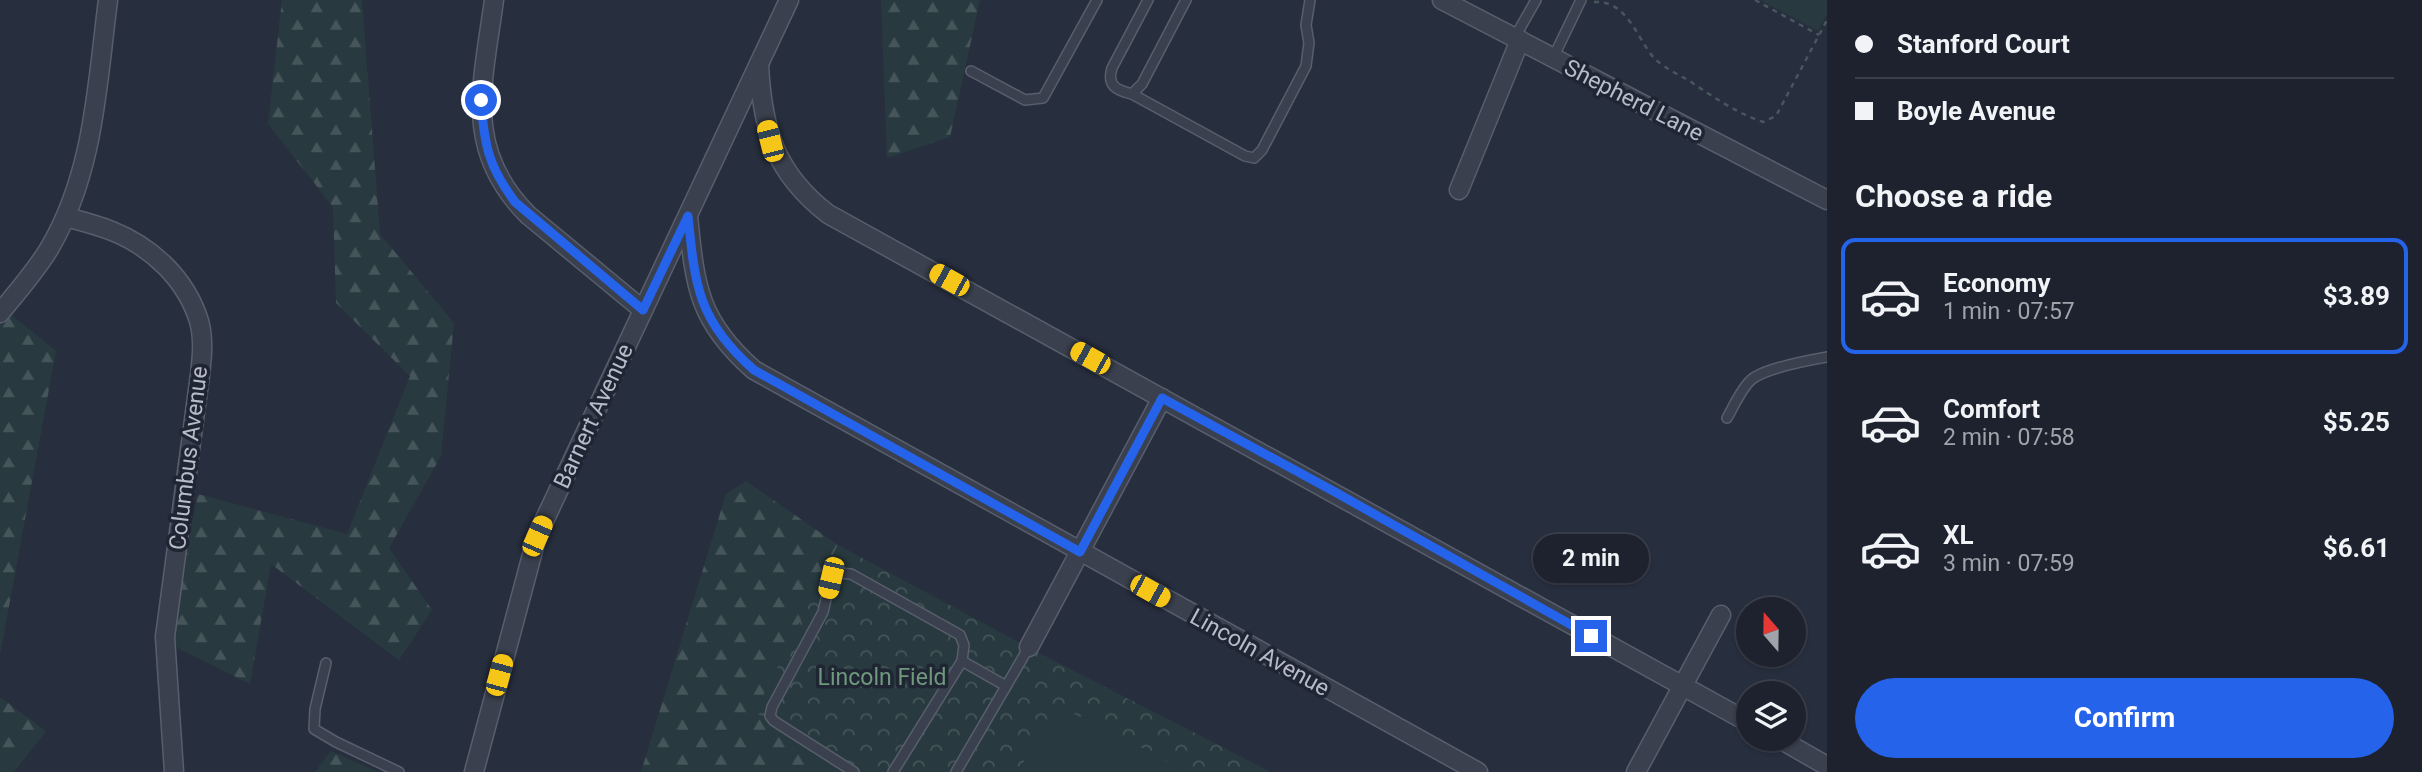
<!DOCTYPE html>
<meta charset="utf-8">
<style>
body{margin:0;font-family:Roboto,sans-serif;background:#252a36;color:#f1f3f6;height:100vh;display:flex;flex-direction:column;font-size:26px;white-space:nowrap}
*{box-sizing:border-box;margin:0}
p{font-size:23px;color:#a0a4aa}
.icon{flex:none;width:38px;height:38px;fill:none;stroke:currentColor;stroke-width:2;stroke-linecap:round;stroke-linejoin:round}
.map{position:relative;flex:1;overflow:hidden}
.panel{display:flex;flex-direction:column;background:#1d222e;width:595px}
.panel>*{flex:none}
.guide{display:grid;align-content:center;height:154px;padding:0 28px;background:#1d222e}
.needle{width:46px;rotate:340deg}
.controls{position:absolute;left:1736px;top:597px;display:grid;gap:14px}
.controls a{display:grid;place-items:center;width:70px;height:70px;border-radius:50%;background:#1d222e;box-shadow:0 2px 5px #0004,0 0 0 2px #3b3f4a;font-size:35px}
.end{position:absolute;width:32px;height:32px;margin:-16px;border:9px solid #2563eb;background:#fff;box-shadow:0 0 0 4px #fff}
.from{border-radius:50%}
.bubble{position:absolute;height:49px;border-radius:24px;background:#1d222e;box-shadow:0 2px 5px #0004,0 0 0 2px #3b3f4a;font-size:23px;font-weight:700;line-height:49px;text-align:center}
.car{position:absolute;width:21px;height:42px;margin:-21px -10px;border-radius:9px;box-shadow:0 0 5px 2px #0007;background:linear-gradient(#f5c518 24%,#345 0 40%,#f5c518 0 76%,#345 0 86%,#f5c518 0)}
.guide b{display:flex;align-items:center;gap:24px;height:66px;font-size:26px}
.guide b+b{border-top:2px solid #3b3f4a}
.guide i{width:18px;height:18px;background:#f1f3f6}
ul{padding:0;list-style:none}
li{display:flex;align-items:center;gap:21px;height:116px;margin:0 14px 10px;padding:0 14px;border:4px solid transparent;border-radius:14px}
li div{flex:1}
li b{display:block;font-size:26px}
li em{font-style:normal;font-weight:700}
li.active{border-color:#2563eb}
li>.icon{width:63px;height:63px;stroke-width:1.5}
h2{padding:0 28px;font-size:32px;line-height:84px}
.button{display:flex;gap:14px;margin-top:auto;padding:14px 28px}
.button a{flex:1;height:80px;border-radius:42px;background:#2563eb;color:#fff;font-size:28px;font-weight:700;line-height:80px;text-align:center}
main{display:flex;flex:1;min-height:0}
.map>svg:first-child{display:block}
.forest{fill:url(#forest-firs)}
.park{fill:url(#park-crowns)}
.pitch{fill:#283a3f}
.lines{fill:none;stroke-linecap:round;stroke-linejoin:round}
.service-casing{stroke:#585e6c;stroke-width:12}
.minor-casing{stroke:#585e6c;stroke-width:21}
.path{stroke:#47575c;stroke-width:2.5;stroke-dasharray:5 5;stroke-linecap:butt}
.service{stroke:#3a404e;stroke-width:9}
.minor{stroke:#3a404e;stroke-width:18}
.route{stroke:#2563eb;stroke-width:9}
.labels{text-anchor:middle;stroke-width:7;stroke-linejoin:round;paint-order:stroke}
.street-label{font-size:23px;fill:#b7bcc9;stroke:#1f2533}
.park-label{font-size:23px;fill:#6f987d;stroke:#1f2533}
</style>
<main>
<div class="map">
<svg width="1827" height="772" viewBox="0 0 1827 772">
<defs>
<pattern id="forest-firs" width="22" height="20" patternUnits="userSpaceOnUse" patternTransform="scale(1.75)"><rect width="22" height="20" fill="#283a3f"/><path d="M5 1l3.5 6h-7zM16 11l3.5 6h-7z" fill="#455559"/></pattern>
<pattern id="park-crowns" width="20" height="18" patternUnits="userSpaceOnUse" patternTransform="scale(1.75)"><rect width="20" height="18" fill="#283a3f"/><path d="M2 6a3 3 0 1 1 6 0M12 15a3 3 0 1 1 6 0" fill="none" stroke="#455559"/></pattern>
</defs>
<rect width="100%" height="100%" fill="#272e3e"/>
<g class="forest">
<polygon points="282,0 362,0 380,234 454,323 441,456 389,548 432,610 399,660 271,564 250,684 168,643 198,494 347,534 410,376 336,303 333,207 268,124"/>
<polygon points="881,0 980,0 950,137 887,158"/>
<polygon points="8,312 56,351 0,655 0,319"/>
<polygon points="746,481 838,545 756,712 842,772 641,772 726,494"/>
<polygon points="0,697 46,731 14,772 0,772"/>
<polygon points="331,751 378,772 315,772"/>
</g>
<polygon class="park" points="838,545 1037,652 1271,772 842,772 755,712"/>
<g class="pitch">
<polygon points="1760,0 1827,0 1827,14 1818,31"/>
<polygon points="1064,712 1070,712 1080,717 1082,715 1185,772 1018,772 1044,726 1047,728 1054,716"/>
</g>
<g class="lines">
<defs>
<g id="service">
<path d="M1148,0L1112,68C1107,85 1115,90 1132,94L1142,84L1186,0"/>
<polyline points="1515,37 1536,0"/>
<polyline points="1553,58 1581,0"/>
<polyline points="971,71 1025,100 1043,98 1097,0"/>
<polyline points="1132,94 1245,156 1254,158 1262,150 1306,66 1309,43 1306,25 1310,0"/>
<path d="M1727,418C1734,406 1741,389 1751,380C1764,368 1810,360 1827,357"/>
<polyline points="326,663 315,709 314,729 336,742 399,772"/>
<polyline points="854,772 774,721 770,716 772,707 823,612 831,578 839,573 851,574 960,635 964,645 962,661"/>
<polyline points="893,772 962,661 1006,686"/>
<polyline points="956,772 1029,647"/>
</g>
<g id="minor">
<path d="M494,0C483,83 462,149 528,215L643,310"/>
<polyline points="1442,0 1827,200"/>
<path d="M759,64C762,129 775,173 828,214L1748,722"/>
<polyline points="1459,190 1520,40"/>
<path d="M688,216C695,286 698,321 754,370L1478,772"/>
<path d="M66,217C81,221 97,225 112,231C152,247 186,279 199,321C204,339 202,357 200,375L165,637L174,772"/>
<path d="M0,313C17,292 35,272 49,249C94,173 97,86 108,0"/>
<polyline points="1029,647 1162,398"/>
<polyline points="1778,738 1827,766"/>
<polyline points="474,772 537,536 789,0"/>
<polyline points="1636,772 1721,615"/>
</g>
</defs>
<use href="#service" class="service-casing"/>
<use href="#minor" class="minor-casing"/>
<g class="path">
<polyline points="1755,0 1819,35"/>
<path d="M1594,2C1629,0 1637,41 1656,60C1665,68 1677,74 1688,80C1712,96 1736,113 1763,122L1776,116L1827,20"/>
</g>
<use href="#service" class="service"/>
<use href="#minor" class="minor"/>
</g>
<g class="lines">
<path class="route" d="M481,100C484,144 488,166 515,202L643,310L688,216C695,286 698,321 754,370L1080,552L1162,398L1335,492L1591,636"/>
</g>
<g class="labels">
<g class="street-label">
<text transform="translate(1634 100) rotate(27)" y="8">Shepherd Lane</text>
<text transform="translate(593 416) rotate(-65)" y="8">Barnert Avenue</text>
<text transform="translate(188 458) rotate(-83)" y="8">Columbus Avenue</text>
<text transform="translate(1260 652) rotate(29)" y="8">Lincoln Avenue</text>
</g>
<g class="park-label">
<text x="882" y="685">Lincoln Field</text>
</g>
</g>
</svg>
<div class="controls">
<a><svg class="needle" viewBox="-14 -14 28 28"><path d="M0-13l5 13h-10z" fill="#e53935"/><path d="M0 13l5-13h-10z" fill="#a0a4aa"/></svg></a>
<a><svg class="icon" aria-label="layers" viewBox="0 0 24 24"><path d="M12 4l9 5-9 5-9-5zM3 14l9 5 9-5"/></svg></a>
</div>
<i class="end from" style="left:481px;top:100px"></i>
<i class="end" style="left:1591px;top:636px"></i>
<div class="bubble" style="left:1533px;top:534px;width:116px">2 min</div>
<i class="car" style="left:770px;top:141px;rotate:346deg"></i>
<i class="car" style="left:949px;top:280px;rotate:299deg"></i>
<i class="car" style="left:1090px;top:358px;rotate:299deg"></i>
<i class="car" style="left:537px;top:536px;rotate:24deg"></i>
<i class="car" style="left:831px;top:578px;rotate:193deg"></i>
<i class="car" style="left:1150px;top:591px;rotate:119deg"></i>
<i class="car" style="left:499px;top:675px;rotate:15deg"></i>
</div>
<section class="panel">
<div class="guide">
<b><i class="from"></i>Stanford Court</b>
<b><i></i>Boyle Avenue</b>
</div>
<h2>Choose a ride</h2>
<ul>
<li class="active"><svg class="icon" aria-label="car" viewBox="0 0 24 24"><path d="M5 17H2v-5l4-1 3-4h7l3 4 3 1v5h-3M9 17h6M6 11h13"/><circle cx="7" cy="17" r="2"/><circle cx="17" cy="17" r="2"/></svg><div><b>Economy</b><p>1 min · 07:57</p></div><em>$3.89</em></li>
<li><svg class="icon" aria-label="car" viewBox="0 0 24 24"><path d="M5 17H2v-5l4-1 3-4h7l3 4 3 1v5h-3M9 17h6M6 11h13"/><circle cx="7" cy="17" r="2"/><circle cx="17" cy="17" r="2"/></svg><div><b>Comfort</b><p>2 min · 07:58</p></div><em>$5.25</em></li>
<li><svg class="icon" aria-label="car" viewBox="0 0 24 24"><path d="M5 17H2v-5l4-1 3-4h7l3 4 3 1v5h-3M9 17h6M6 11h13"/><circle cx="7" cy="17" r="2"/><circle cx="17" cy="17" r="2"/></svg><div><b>XL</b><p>3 min · 07:59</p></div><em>$6.61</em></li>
</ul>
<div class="button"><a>Confirm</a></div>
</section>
</main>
